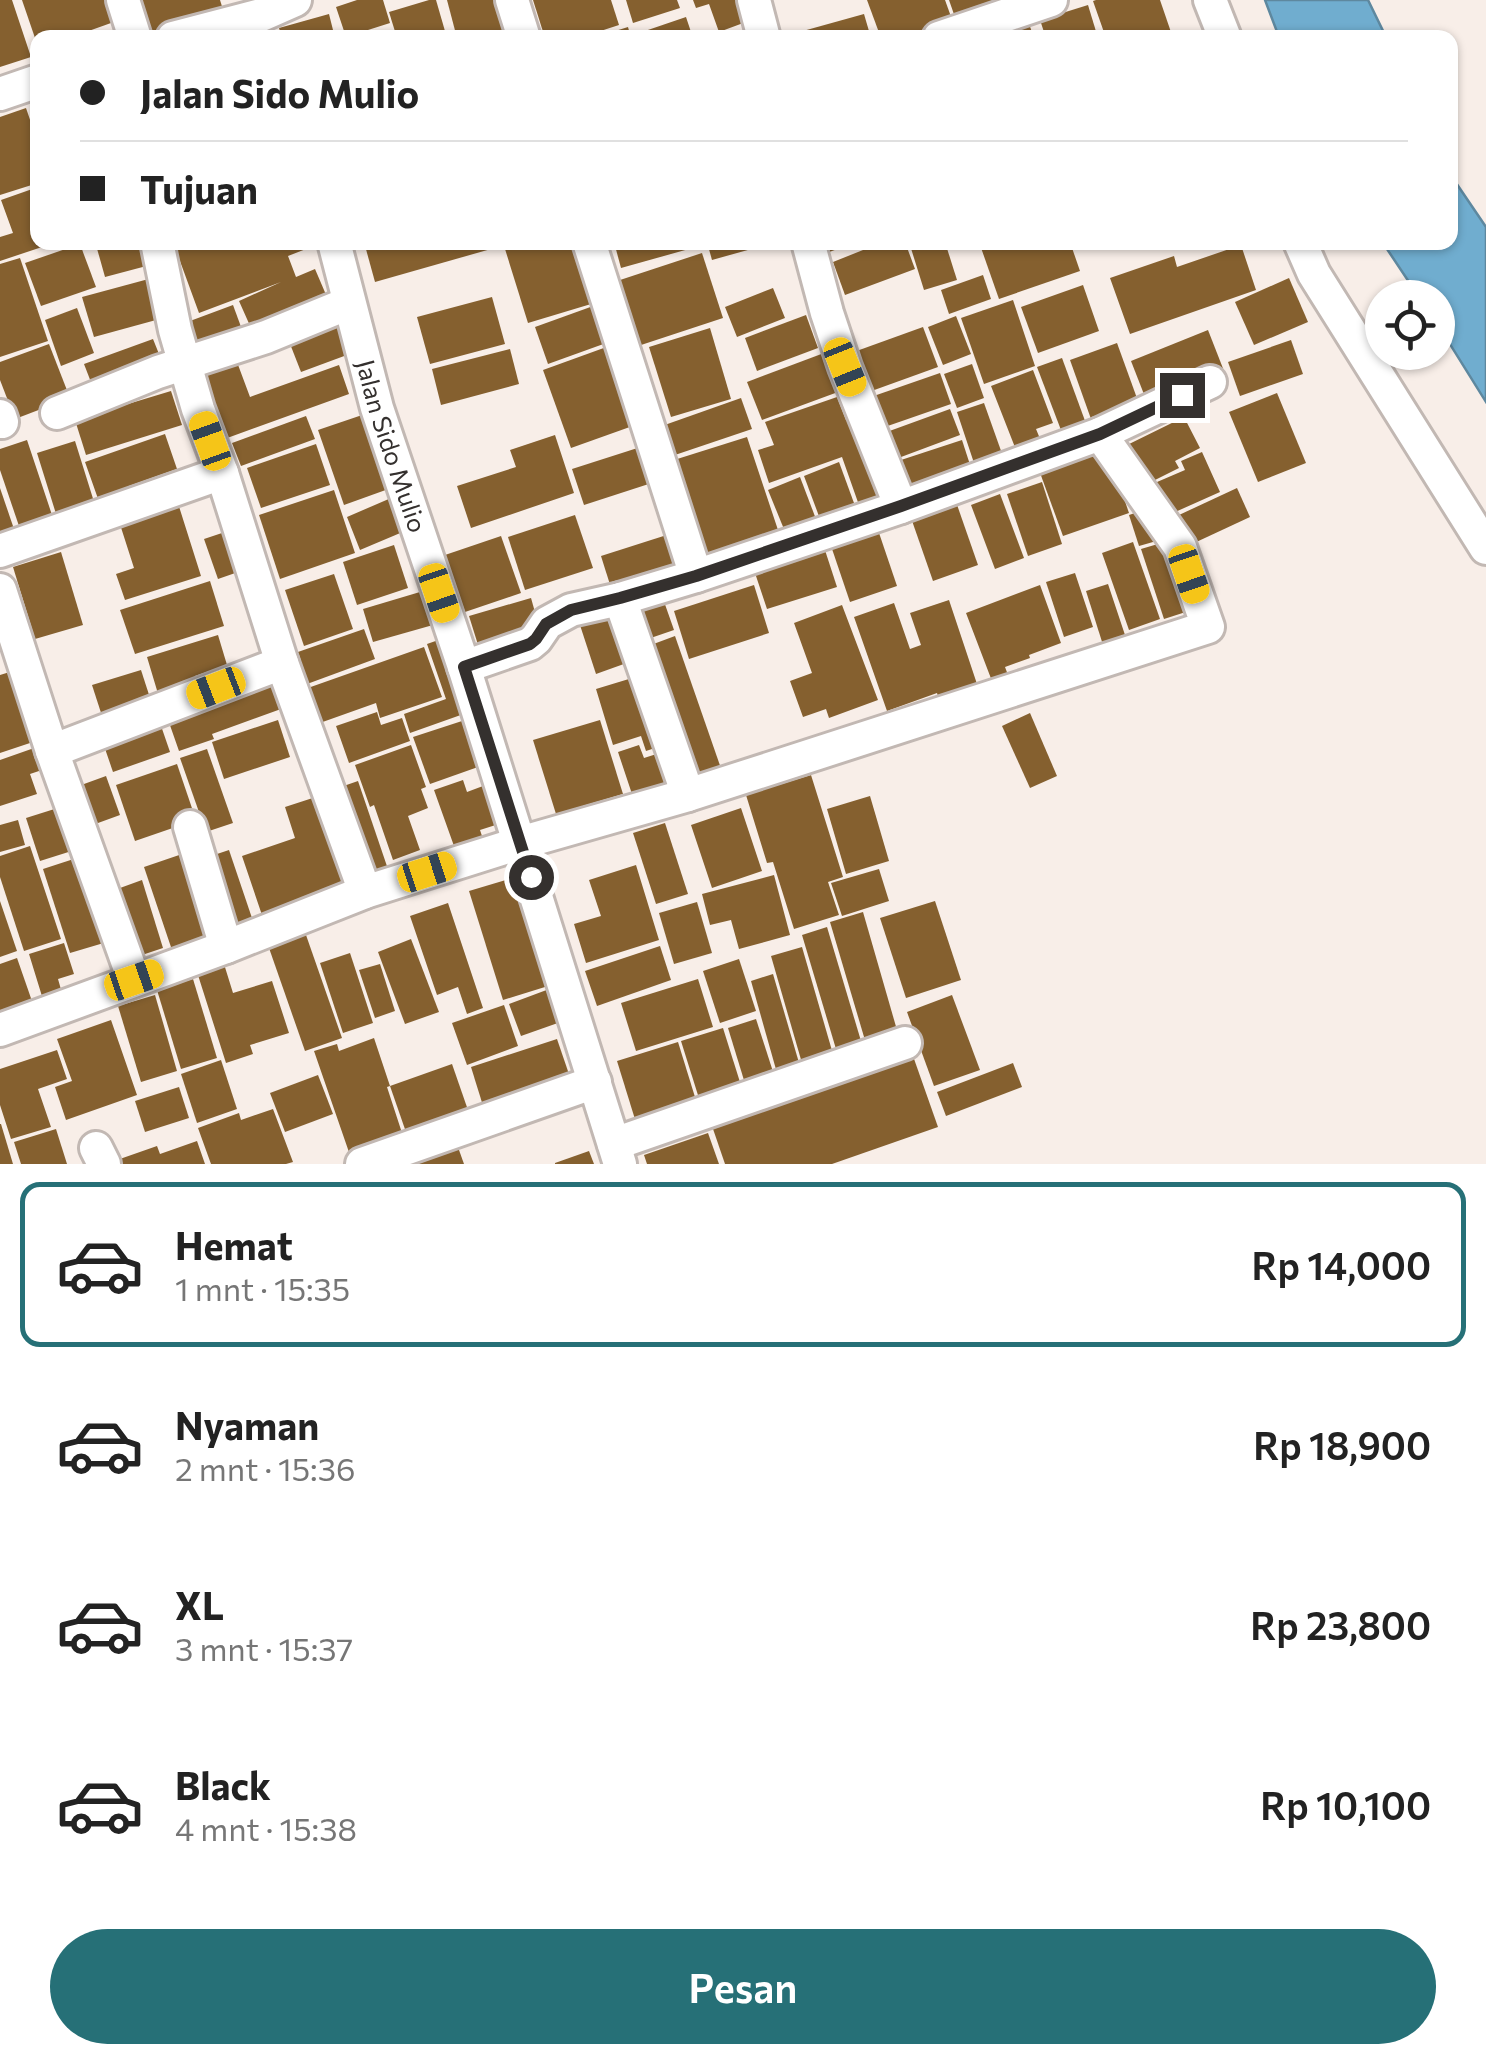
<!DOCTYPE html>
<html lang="id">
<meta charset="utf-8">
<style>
body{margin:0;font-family:Commissioner,sans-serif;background:#f6f6f6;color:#222;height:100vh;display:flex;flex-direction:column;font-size:38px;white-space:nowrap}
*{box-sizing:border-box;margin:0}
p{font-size:32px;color:#767676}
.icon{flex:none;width:55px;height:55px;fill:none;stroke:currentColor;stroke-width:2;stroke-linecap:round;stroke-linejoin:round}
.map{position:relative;height:1164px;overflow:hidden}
.side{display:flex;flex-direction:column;background:#fff;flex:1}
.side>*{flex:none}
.hud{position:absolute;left:30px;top:30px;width:1428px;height:220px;border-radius:20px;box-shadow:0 2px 8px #0004;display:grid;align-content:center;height:220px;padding:0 50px;background:#fff}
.fabs{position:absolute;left:1365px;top:280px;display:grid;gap:20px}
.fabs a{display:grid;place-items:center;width:90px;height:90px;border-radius:50%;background:#fff;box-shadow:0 2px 8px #0004;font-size:50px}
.end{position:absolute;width:45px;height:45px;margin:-22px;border:12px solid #34302e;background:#fff;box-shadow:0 0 0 5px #fff}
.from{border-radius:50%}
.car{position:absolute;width:30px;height:60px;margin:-30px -15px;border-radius:12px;box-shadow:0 0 8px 2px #0007;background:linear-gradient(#f5c518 24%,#345 0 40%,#f5c518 0 76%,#345 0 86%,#f5c518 0)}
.hud b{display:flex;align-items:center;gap:35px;height:95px;font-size:38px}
.hud b+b{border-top:2px solid #e0e0e0}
.hud i{width:25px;height:25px;background:#222}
ul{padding:18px 0 0;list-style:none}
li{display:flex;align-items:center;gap:30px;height:165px;margin:0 20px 15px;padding:0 30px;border:5px solid transparent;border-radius:20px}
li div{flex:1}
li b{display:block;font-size:38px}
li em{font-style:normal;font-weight:600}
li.selected{border-color:#267077}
li>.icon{width:90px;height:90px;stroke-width:1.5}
.button{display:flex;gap:20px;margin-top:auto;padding:20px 50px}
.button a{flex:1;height:115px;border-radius:60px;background:#267077;color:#fff;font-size:40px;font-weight:600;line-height:115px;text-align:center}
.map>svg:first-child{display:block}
.water{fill:#70adcf;stroke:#5e889f;stroke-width:2.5}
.building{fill:#85602f}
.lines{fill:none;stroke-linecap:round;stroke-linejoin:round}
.street-casing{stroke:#c2b8b3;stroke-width:38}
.street{stroke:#fff;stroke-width:32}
.route{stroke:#34302e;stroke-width:12}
.labels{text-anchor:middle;stroke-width:10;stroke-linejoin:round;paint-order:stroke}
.street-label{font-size:25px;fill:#34302e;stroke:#f8eee8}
</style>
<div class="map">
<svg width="1486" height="1164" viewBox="0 0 1486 1164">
<rect width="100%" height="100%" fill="#f8eee8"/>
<g class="water">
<polygon points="1265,0 1368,0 1386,37 1279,37"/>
<polygon points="1450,174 1486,227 1486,402 1438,325 1438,298 1419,297 1383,243 1450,242"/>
</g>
<g class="building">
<polygon points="0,0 12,0 31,57 0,67"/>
<polygon points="22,0 119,0 125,18 69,38 35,38"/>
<polygon points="135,0 220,0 224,13 147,38"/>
<polygon points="357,0 383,0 390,23 346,37 336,7"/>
<polygon points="429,0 436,0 447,38 397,38 389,12"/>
<polygon points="447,0 509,0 519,38 457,38"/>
<polygon points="533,0 611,0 619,25 579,38 545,38"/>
<polygon points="626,0 677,0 680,8 633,23"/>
<polygon points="693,0 747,0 754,19 719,32 709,4 696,8"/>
<polygon points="867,0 945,0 954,25 921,38 881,38"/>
<polygon points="949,0 994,0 997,9 957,23"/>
<polygon points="1096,0 1160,0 1173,38 1106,38 1093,1"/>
<polygon points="1088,5 1098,38 1046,38 1040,20"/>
<polygon points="329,14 335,38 282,38 279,28"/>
<polygon points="864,14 871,38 786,38 785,36"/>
<polygon points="686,17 693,38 643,38 642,32"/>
<polygon points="1027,18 1034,38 994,38 992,30"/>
<polygon points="628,27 631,38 596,38 596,37"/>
<polygon points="26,108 38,143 38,183 0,195 0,117"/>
<polygon points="38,187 38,242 54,243 0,261 0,237 13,233 1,200"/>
<polygon points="106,242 148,242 154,264 105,277 96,245"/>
<polygon points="173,242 324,242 288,256 296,277 315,269 330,304 255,337 239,301 281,282 199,313"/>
<polygon points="364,242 497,242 498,247 375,282"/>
<polygon points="527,242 583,242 601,301 528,323 505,249"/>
<polygon points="614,242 694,242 696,247 621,268"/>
<polygon points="707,242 769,242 769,244 712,260"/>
<polygon points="820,242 856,242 824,254"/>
<polygon points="883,242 905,242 915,269 845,295 833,262"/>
<polygon points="909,242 945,242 957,280 924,290"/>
<polygon points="979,242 1070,242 1080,271 999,299"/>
<polygon points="80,244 96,287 41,306 25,263"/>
<polygon points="1241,245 1256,290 1130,334 1110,278 1174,256 1177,267"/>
<polygon points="702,253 723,318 638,346 617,281"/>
<polygon points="20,258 48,341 0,357 0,264"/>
<polygon points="983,275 991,299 949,314 941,290"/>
<polygon points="156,277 167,317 94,337 82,297"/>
<polygon points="1289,278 1308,322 1254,345 1235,302"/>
<polygon points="1083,285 1099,331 1038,353 1021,307"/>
<polygon points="773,288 785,318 737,337 725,307"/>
<polygon points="492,297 505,344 430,364 417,317"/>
<polygon points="1013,300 1035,366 984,384 961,318"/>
<polygon points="233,305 244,335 201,351 190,321"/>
<polygon points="596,305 609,342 548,364 535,327"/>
<polygon points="77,308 94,353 61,366 45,320"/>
<polygon points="339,311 355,352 301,372 285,331"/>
<polygon points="806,315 818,348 757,371 745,338"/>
<polygon points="956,316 971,354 943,365 928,327"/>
<polygon points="923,327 938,367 866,393 851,353"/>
<polygon points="710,328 731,399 671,417 649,347"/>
<polygon points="1208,330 1224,371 1147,402 1131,361"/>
<polygon points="153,339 163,364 94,390 84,364"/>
<polygon points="1291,340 1303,374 1240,396 1228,362"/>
<polygon points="1117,343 1138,401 1091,419 1070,360"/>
<polygon points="49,344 70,398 15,419 0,380 0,362"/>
<polygon points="612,345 641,423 571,448 543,370"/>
<polygon points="510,349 519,384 441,405 432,369"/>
<polygon points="824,353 838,392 762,420 747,382"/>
<polygon points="234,354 250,397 339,365 349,394 219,441 193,368"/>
<polygon points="1062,358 1088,429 1064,438 1037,367"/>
<polygon points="972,364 984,398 957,408 944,374"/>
<polygon points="1033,370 1053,423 1036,429 1043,446 1018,455 991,386"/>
<polygon points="940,373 951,404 879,429 868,398"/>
<polygon points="171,391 182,425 86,455 75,420"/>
<polygon points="1277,393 1306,463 1258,482 1229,412"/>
<polygon points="837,397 846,420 861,415 890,497 860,508 842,457 769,483 758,450 774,445 765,422"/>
<polygon points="741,398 752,429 669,457 659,427"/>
<polygon points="984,403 1005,462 977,472 957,412"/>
<polygon points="950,409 960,435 893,460 884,433"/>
<polygon points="368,413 394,487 344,505 318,430"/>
<polygon points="306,416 315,439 241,466 232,443"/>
<polygon points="1184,417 1200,448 1175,461 1179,468 1141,487 1121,448"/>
<polygon points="165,434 177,469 129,486 134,499 102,510 85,462"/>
<polygon points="555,435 574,493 471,528 457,486 516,467 510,450"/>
<polygon points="747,437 782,542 709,566 674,460"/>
<polygon points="27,440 52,515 19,526 0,470 0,449"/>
<polygon points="962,440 973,474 913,494 901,460"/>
<polygon points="75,441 95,505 57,517 37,453"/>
<polygon points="316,444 330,485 261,508 247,468"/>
<polygon points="650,444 661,480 584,505 572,469"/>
<polygon points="1106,446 1129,513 1063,536 1039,470"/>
<polygon points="1202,452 1220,492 1164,517 1150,485 1185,470 1181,461"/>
<polygon points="839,462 858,514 823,527 804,476"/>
<polygon points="800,477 819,527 788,539 768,490"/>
<polygon points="1042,482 1062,544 1028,556 1007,494"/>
<polygon points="0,488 14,529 0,534"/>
<polygon points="1237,488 1250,517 1192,544 1179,515"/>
<polygon points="334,490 355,553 280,579 259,515"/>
<polygon points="1000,494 1024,558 995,569 971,505"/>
<polygon points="176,497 201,576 125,600 116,574 134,568 117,515"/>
<polygon points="391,498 405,531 360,550 347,517"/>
<polygon points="955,499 978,565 933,581 910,515"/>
<polygon points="1150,508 1160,540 1139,546 1129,515"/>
<polygon points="575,515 593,568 525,590 508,537"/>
<polygon points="877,527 897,586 850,602 830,543"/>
<polygon points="228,531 241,571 218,579 204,539"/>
<polygon points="673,533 684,567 612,591 601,556"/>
<polygon points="501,536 521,593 465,612 445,555"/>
<polygon points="822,541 837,587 767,609 752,564"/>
<polygon points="1168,541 1192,610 1164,619 1141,549"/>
<polygon points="1133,542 1160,619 1129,630 1102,553"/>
<polygon points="394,545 408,588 357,605 343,562"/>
<polygon points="61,552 83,625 35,639 13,567"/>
<polygon points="1075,573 1093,627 1064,637 1046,582"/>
<polygon points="334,574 353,629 304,646 285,590"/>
<polygon points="210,581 224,626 135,654 120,610"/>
<polygon points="1108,584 1126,638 1103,645 1086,591"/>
<polygon points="754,585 769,633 689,659 674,611"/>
<polygon points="1040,585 1061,643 1029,655 1030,658 1005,667 1011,683 995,689 966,613"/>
<polygon points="430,589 440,623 373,642 363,609"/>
<polygon points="661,593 674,630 639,642 626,606"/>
<polygon points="531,598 540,630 479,648 469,616"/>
<polygon points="949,600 979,690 940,703 937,693 887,711 854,617 894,603 910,649 921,645 910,613"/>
<polygon points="842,605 878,700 829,718 826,709 803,717 790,681 812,673 794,623"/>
<polygon points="617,606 635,660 596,674 578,619"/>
<polygon points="364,629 375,659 307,684 295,653"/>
<polygon points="218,635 227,665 195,676 198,685 159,697 147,657"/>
<polygon points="675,636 724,777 689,789 640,649"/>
<polygon points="447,637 472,711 410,733 404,714 446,699 427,644"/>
<polygon points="424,647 442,697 380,718 376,703 317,724 305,689"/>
<polygon points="141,670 152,704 103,719 92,685"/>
<polygon points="13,671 36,741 0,753 0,675"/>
<polygon points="269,675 281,709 212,734 214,739 179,751 165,711"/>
<polygon points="642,675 664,745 646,751 641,736 613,745 596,689"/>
<polygon points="377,712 381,725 402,718 410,741 349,763 336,726"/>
<polygon points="1030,713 1057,776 1030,788 1002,726"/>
<polygon points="158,717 170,752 113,772 101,737"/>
<polygon points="278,720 290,757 224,779 212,742"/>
<polygon points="600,720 623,794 556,814 533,740"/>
<polygon points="462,721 478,767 430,784 413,737"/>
<polygon points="411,745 426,787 421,789 428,808 408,816 420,850 393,860 374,805 370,807 355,765"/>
<polygon points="639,745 644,758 666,751 677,786 634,800 618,752"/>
<polygon points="37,747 45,769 30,774 37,794 0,806 0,760"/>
<polygon points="207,749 233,823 206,832 180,758"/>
<polygon points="177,764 196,820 135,841 116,785"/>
<polygon points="811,775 843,877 828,882 839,915 794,929 773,862 767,863 746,795"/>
<polygon points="106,776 120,815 87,827 73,788"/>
<polygon points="463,780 467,792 491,783 505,822 480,830 482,836 454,846 434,790"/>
<polygon points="358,781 391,878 367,886 335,789"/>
<polygon points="325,794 357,890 264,921 242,856 295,838 285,807"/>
<polygon points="870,796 889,861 846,874 827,809"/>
<polygon points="64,806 78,849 40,861 26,818"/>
<polygon points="741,808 762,871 712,888 691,825"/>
<polygon points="18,820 25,845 0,852 0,825"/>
<polygon points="665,823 688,894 656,904 633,833"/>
<polygon points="30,846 61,939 24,951 0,877 0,856"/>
<polygon points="229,850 255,927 228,936 202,859"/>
<polygon points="188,852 219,944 175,959 144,867"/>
<polygon points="89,854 107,942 70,953 43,869"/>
<polygon points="636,865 659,940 586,963 574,924 601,916 589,880"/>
<polygon points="879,869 889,901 842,916 831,883"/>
<polygon points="774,875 790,935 739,949 731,920 710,925 702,894"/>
<polygon points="516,877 561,982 503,1000 469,891"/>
<polygon points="142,880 163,948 130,959 109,892"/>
<polygon points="0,901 17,951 0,957"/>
<polygon points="935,901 961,980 906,998 880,918"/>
<polygon points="697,902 712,953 674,964 659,913"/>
<polygon points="448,903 483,1008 467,1014 458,987 437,995 410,916"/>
<polygon points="863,912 899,1037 867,1047 830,922"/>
<polygon points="827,927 861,1041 836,1049 802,935"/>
<polygon points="306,935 342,1038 305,1051 269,948"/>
<polygon points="411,939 439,1012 405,1024 378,952"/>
<polygon points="64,943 74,974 58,979 64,1000 45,1006 29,954"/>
<polygon points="660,946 671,980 597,1006 585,971"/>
<polygon points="802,947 835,1061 804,1070 771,956"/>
<polygon points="350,953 373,1023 343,1033 320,963"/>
<polygon points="17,958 33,1004 0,1016 0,964"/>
<polygon points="739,959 756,1011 720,1023 703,971"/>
<polygon points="224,964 233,993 272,981 289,1033 250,1045 253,1054 226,1063 197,972"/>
<polygon points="380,964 395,1011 375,1018 359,970"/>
<polygon points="773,974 802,1073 779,1080 751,981"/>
<polygon points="193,979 217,1058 181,1069 157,990"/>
<polygon points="698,979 713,1027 636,1051 621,1003"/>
<polygon points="560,985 572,1018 521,1036 509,1004"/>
<polygon points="155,995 177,1071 141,1082 118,1006"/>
<polygon points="952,995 980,1070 934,1086 907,1012"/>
<polygon points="504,1005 518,1046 467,1065 452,1023"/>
<polygon points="756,1019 776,1081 747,1090 728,1028"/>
<polygon points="111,1020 137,1095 66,1120 55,1087 72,1081 57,1039"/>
<polygon points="723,1028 744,1095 702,1108 681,1041"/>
<polygon points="374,1038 390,1086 387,1087 403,1136 351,1158 314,1051 337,1044 339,1051"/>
<polygon points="557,1039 571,1080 484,1109 471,1067"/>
<polygon points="678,1042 699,1110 638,1129 617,1061"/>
<polygon points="57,1050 67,1079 38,1089 51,1127 11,1139 0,1105 0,1069"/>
<polygon points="913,1056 938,1127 832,1164 725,1164 712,1126"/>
<polygon points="221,1060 237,1109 197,1123 181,1074"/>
<polygon points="1013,1063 1022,1087 946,1116 937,1092"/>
<polygon points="452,1064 469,1113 407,1135 390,1086"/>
<polygon points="318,1075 333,1114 285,1132 270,1093"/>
<polygon points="179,1087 189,1118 145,1132 135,1101"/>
<polygon points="273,1109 293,1162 286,1164 211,1164 198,1128 239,1113 241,1120"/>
<polygon points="0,1124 1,1124 13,1164 0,1164"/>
<polygon points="56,1129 67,1164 21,1164 14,1142"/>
<polygon points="708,1133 719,1164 647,1164 644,1155"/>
<polygon points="454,1136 464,1164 378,1164"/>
<polygon points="197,1141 205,1164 119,1164 117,1160 157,1146 160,1154"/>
<polygon points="589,1151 594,1164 555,1164 555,1163"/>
</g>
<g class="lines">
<defs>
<g id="street">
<polyline points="123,0 135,38"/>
<polyline points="512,0 524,38"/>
<polyline points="754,0 764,38"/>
<polyline points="1210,0 1225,38"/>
<polyline points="173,38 261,15 295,0"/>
<polyline points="939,38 1051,0"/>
<polyline points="0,94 38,81"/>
<polyline points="157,242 175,330 198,409 222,473 282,663 365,892"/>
<path id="s1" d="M334,242L377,408L464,667L620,1164"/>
<polyline points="589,242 696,576"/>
<polyline points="808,242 827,313 845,367 901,507"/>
<polyline points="1300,242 1314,274 1486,548"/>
<polyline points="57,413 158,372 266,337 349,303"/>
<polyline points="0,416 2,422"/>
<polyline points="1100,434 1210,382"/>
<polyline points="0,551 222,473"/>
<polyline points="0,590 52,751 134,980"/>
<polyline points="620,599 688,795"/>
<polyline points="52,751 282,663"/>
<polyline points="190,827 226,947"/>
<polyline points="0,1030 226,947 365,892 520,843 688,795 1208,627 1180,547 1100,434 901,507 696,576 620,599 571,610 547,623 536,639 530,644 464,667"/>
<polyline points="614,1144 905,1043"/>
<polyline points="96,1148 104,1164"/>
<polyline points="362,1164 595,1082"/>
</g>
</defs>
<use href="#street" class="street-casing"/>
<use href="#street" class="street"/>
</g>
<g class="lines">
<polyline class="route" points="531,877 464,667 530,644 536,639 546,624 571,610 620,598 696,576 901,506 1100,434 1182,395"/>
</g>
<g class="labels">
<g class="street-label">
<text dy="9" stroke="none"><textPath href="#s1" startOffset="212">Jalan Sido Mulio</textPath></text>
</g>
</g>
</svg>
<div class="fabs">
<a><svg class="icon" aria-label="locate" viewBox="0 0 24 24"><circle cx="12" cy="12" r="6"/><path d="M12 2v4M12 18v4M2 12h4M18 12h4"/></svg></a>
</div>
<i class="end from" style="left:531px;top:877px"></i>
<i class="end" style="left:1182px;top:395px"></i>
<i class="car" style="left:845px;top:367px;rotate:158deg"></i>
<i class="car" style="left:210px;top:441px;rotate:340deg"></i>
<i class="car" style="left:1189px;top:574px;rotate:161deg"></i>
<i class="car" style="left:439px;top:593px;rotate:161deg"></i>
<i class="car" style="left:216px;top:688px;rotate:249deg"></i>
<i class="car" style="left:427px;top:872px;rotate:72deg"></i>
<i class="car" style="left:134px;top:980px;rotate:71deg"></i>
<div class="hud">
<b><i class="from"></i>Jalan Sido Mulio</b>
<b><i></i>Tujuan</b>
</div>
</div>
<section class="side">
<ul>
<li class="selected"><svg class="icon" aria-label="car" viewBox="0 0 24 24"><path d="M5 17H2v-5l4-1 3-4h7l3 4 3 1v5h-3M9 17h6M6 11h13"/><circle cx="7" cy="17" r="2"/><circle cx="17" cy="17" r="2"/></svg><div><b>Hemat</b><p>1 mnt · 15:35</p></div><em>Rp 14,000</em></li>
<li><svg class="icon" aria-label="car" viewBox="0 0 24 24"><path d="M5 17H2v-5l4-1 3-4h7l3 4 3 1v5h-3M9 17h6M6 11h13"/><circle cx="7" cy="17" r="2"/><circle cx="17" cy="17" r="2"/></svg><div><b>Nyaman</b><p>2 mnt · 15:36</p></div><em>Rp 18,900</em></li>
<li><svg class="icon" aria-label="car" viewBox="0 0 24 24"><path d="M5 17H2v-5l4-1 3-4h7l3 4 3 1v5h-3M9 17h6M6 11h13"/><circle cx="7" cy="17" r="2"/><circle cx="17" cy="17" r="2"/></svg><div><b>XL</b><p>3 mnt · 15:37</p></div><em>Rp 23,800</em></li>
<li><svg class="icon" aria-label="car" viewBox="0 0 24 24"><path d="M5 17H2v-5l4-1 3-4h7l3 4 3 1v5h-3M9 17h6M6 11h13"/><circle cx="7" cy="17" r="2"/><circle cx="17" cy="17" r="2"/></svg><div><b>Black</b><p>4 mnt · 15:38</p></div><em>Rp 10,100</em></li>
</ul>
<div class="button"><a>Pesan</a></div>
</section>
